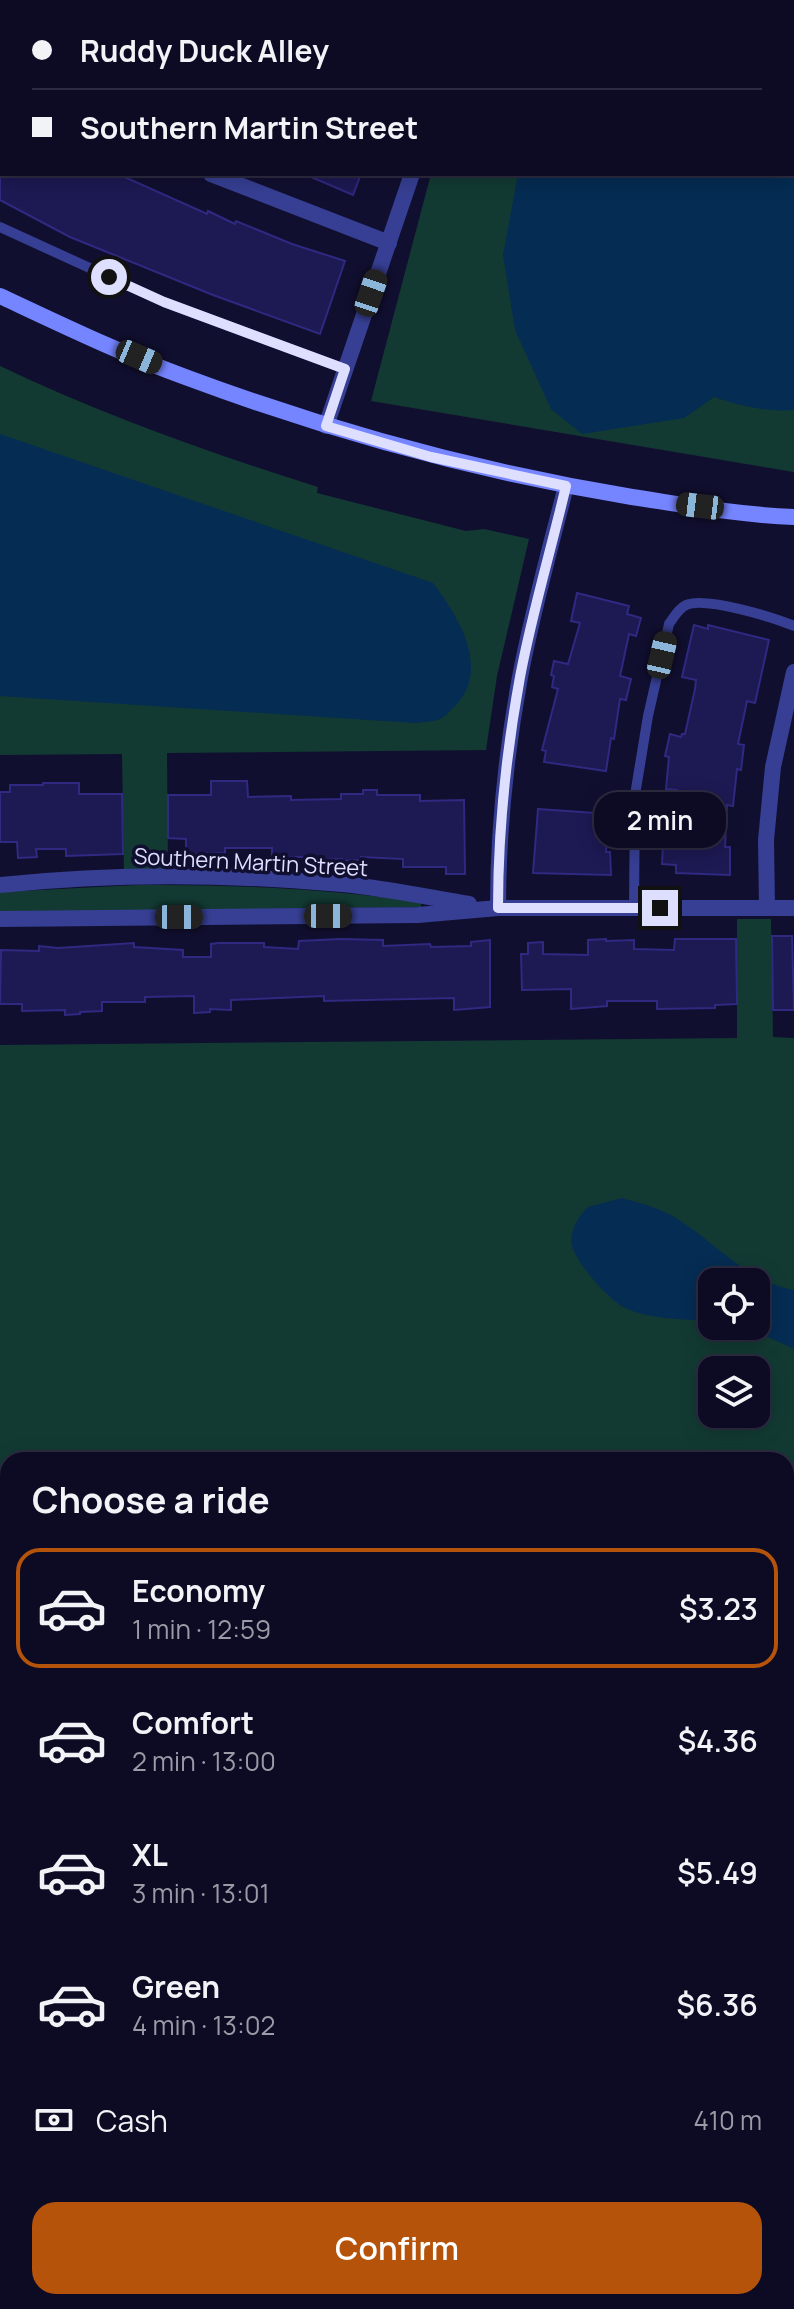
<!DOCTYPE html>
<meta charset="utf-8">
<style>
body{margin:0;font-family:Manrope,sans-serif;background:#1b1931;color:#f1f3f6;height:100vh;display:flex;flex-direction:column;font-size:30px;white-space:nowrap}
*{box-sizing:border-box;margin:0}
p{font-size:26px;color:#9a9ba6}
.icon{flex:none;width:44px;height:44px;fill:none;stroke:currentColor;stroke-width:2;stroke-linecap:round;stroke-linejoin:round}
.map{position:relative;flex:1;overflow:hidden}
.details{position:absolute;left:0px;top:1452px;width:794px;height:858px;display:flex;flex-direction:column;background:#0d0b24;border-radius:24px 24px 0 0;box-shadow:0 4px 20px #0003,0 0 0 2px #2d2b41}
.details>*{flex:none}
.banner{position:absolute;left:0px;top:0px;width:794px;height:176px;box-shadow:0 4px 20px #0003,0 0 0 2px #2d2b41;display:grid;align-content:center;height:176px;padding:0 32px;background:#0d0b24}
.buttons{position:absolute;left:698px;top:1268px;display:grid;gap:16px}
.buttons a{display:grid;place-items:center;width:72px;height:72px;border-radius:16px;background:#0d0b24;box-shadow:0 4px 20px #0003,0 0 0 2px #2d2b41;font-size:40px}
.end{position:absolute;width:36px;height:36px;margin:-18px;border:10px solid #dedeff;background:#111;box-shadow:0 0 0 4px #111}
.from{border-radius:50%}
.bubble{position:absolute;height:56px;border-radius:24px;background:#0d0b24;box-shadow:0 4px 20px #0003,0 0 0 2px #2d2b41;font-size:26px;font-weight:600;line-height:56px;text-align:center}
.car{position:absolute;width:24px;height:48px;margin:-24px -12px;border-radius:10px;box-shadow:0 0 6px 2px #0007;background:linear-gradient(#222 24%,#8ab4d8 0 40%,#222 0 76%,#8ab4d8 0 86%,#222 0)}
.banner b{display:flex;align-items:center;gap:28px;height:76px;font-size:30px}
.banner b+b{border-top:2px solid #2d2b41}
.banner i{width:20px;height:20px;background:#f1f3f6}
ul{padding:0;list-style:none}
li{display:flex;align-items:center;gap:24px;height:120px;margin:0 16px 12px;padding:0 16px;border:4px solid transparent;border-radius:24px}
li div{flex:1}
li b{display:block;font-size:30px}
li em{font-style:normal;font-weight:600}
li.on{border-color:#b45309}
li>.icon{width:72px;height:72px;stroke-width:1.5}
h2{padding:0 32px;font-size:36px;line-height:96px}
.pay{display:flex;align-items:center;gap:20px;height:88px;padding:0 32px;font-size:30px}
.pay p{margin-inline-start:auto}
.button{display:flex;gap:16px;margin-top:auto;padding:16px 32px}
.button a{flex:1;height:92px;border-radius:24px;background:#b45309;color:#fff;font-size:32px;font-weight:600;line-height:92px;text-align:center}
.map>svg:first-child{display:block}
.green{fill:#123a33;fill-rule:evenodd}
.water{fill:#052c53}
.building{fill:#1d1953;stroke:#2f2981;stroke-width:2}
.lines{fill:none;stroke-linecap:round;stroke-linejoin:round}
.service{stroke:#363f93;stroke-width:10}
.minor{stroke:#363f93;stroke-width:16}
.secondary{stroke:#7584ff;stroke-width:16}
.route{stroke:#dedeff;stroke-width:10}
.labels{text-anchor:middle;stroke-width:7;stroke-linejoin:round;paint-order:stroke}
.street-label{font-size:22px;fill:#dedeff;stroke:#110f30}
</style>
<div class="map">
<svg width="794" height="2309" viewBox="0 0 794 2309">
<rect width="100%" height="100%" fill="#110f30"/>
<g class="green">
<polygon points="457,0 794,0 794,472 371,401 431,174 792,174 792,2 457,2"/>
<path d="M0,366C103,415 210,453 318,487L317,493L466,531L484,529L529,539L497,676L486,750L167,753L168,871L124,872L122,754L0,755Z"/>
<path d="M137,885C232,884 327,889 421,902V907L0,912V892Z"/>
<path d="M737,919H771L773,1037L794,1038V2178H786V1460H8V2186H0V1045L737,1038ZM712,1282H756V1326H712ZM712,1370H756V1414H712Z"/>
</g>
<g class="water">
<path d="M533,0H794V410C767,412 740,406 714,397L684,418L582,434L551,409L515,330L503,255L518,174H792V2H532Z"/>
<path d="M0,434L433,583C458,616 492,670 454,707C450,711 445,717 440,719C433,722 422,722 415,723L0,696Z"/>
<path d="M622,1198C641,1203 659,1208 676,1218C715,1242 747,1282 794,1290V1349L744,1326H756V1282H712V1321C683,1319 652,1320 625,1308C609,1300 577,1264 572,1246C569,1232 578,1216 588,1207Z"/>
</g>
<g class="building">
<polygon points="0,174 118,174 207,214 208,211 235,224 236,221 292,244 345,261 320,334 213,295 70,237 0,200"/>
<polygon points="304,174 361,174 353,195"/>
<polygon points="577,593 629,606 627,614 641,618 636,636 629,634 620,676 631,679 626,700 620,699 614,739 611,738 606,771 544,762 546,751 542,750 558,689 552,687 554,676 551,675 554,661 568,664 580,623 571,621"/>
<polygon points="694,625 708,629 708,625 769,640 755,703 747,701 738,744 744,745 741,770 737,769 733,806 727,805 725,847 730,847 730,875 676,873 676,865 662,864 663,845 674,846 677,790 666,789 669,757 665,756 670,734 681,737 682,734 685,734 695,689 696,680 682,677"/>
<polygon points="211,781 247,781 248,797 291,796 291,800 341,799 341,794 363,794 363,790 377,790 377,795 420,795 420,801 464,800 465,874 446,874 446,867 403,867 403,859 361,857 361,860 342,861 342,859 316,860 316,857 272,857 272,848 225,848 225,853 186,854 186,839 168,838 168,795 211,795"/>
<polygon points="43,783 79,783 79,794 122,794 123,854 66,856 66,849 36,849 37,857 18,858 17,842 0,842 0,792 10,792 10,785 43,785"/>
<polygon points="538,809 609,814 606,852 610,852 611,875 533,873"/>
<polygon points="772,936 792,936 794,1010 773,1010"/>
<polygon points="341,939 383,940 383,946 430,944 431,947 471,946 471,942 490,940 490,1007 454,1010 454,998 324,1001 324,996 231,1000 231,1010 210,1009 210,1012 194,1013 194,996 145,997 145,1002 102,1002 102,1011 80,1012 80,1014 65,1015 65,1010 22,1011 22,1004 0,1004 1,950 39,951 39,946 58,948 134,943 134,947 183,950 183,957 211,957 211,944 219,943 264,943 264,947 298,949 299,941"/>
<polygon points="606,939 606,941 634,940 634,949 674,950 675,939 736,939 737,1004 715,1005 715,1008 657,1009 657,1001 607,1001 607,1006 571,1009 571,989 522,990 521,954 528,954 528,943 543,942 543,954 588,955 588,940"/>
</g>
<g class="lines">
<g class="service">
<polyline points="150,0 154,2"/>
<polyline points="277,2 277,0"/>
<polyline points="0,227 164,302 345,369"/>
<path d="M634,908L635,795L648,716L669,624C674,617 678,609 686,605C705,596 775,618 794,626"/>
</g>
<g class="minor">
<polyline points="125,2 126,0"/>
<polyline points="431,2 431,0"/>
<polyline points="0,71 2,72"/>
<polyline points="211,174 389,243"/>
<polyline points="326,426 412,174"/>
<path d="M0,885C112,873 230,874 342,884C384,888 427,897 469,904"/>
<path d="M498,908C498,830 506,754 520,677C532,613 550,549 566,486"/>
<polyline points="767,908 766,840 773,767 794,672"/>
<polyline points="0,919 418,915 498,908 794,908"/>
</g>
<path class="secondary" d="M0,296C62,325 124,355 188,378C333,432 480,472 632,497C685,505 740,515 794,517"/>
</g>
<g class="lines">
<path class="route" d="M109,277L164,302L345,369L326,426L431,457L566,486C551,550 532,613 520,677C506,754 498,830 498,908H660"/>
</g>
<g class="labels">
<g class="street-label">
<text transform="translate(251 862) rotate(3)" y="8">Southern Martin Street</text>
</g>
</g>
</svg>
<div class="buttons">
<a><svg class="icon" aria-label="locate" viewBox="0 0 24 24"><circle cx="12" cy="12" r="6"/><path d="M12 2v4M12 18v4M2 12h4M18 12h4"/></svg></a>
<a><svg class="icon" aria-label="layers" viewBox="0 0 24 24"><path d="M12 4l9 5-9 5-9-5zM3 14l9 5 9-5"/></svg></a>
</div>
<i class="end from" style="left:109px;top:277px"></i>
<i class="end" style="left:660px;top:908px"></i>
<div class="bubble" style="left:594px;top:792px;width:132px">2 min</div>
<i class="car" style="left:371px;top:293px;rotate:19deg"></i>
<i class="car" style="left:139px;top:357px;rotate:113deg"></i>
<i class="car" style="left:700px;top:506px;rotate:277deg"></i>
<i class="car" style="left:662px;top:655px;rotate:13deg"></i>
<i class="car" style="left:328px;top:916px;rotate:90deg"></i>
<i class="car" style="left:179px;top:917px;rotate:90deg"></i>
<div class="banner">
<b><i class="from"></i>Ruddy Duck Alley</b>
<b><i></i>Southern Martin Street</b>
</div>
<section class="details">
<h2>Choose a ride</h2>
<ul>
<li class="on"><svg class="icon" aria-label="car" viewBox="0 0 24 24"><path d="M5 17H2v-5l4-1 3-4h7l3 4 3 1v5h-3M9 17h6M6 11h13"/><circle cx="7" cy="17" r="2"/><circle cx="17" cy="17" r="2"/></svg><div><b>Economy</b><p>1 min · 12:59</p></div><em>$3.23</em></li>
<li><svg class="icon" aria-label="car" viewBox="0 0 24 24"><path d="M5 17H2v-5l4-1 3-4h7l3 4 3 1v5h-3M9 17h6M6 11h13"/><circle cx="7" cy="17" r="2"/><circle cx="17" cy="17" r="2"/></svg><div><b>Comfort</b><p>2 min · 13:00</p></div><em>$4.36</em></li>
<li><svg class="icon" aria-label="car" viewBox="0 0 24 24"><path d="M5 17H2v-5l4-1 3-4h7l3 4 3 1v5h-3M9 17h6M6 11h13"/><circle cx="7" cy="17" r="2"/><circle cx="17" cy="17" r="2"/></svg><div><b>XL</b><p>3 min · 13:01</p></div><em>$5.49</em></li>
<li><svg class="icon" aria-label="car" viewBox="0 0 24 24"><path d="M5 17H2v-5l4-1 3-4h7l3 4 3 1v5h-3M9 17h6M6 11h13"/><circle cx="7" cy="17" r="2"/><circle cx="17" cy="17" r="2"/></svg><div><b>Green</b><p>4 min · 13:02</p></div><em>$6.36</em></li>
</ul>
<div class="pay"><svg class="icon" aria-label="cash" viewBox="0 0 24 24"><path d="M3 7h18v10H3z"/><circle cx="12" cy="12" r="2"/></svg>Cash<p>410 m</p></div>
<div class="button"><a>Confirm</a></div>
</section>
</div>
